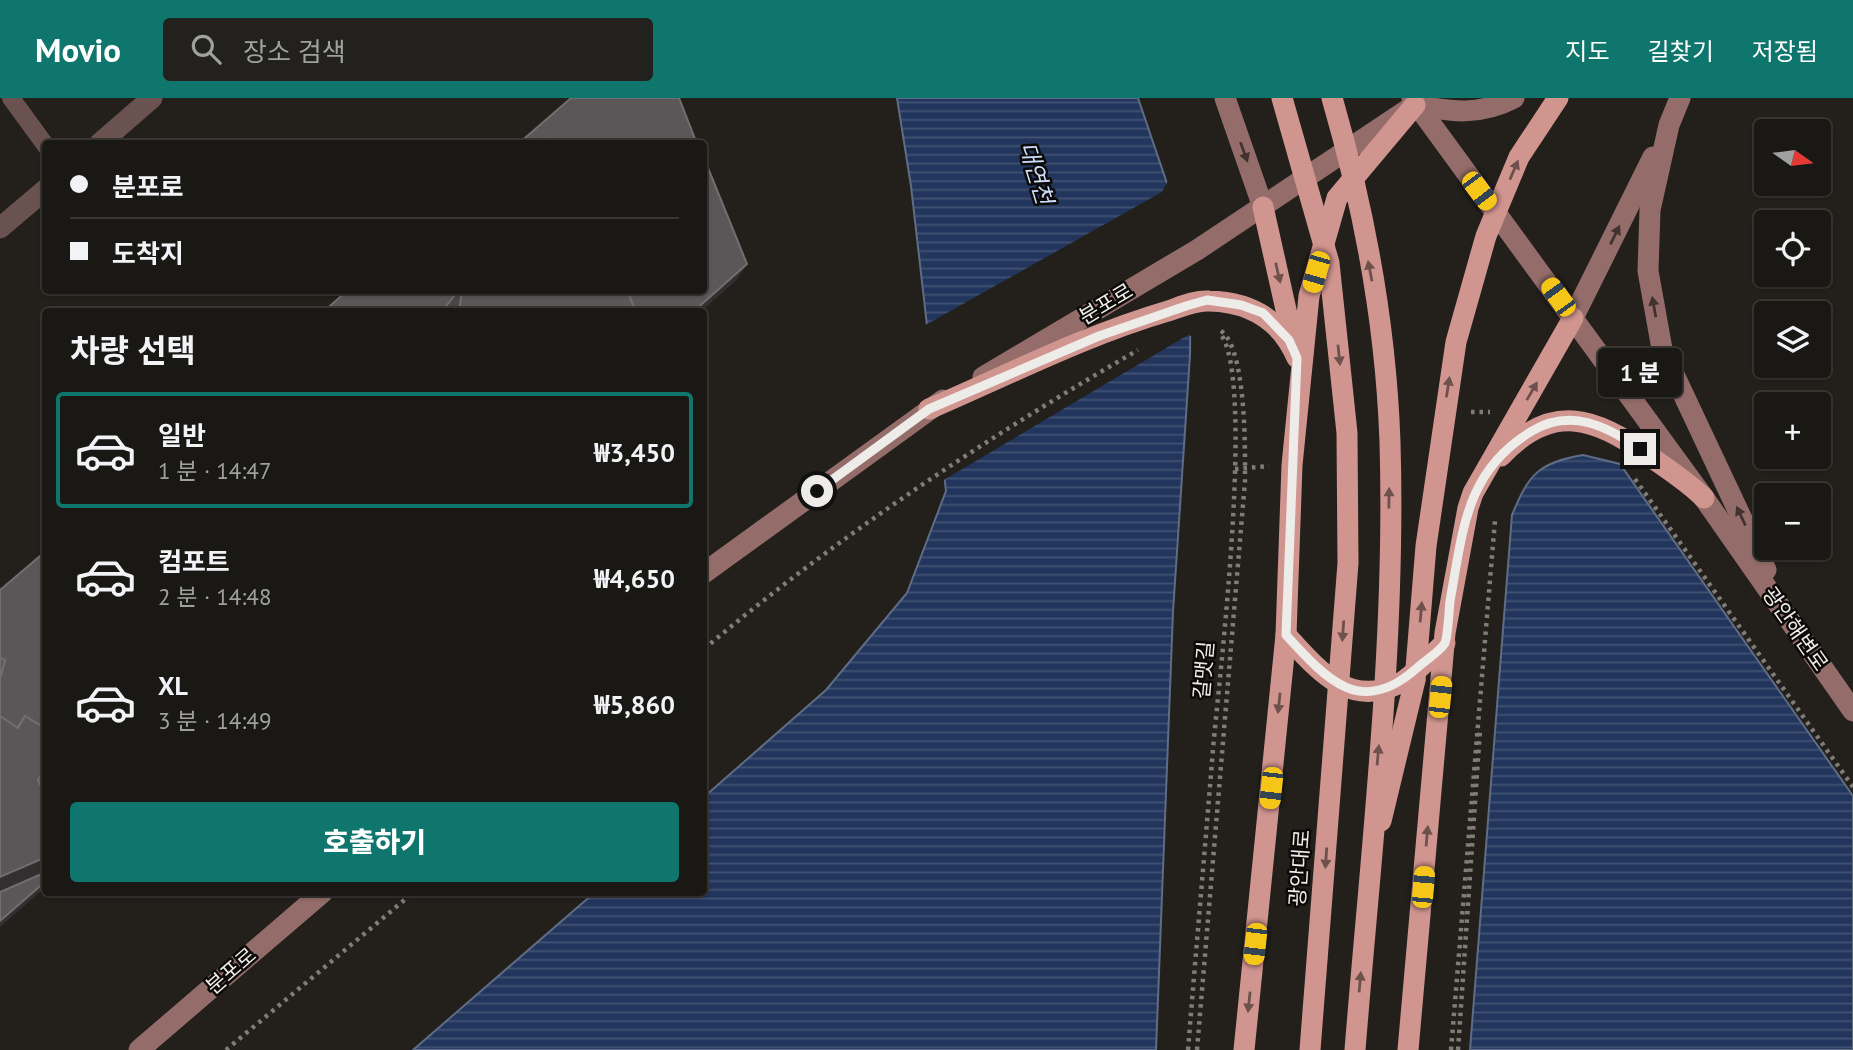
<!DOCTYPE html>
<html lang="ko">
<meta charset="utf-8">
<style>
body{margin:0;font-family:"PT Sans","Noto Sans KR",sans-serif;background:#23211d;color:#f1f3f6;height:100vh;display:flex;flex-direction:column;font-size:26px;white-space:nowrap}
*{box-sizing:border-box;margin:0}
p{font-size:23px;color:#9fa0a0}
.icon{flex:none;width:38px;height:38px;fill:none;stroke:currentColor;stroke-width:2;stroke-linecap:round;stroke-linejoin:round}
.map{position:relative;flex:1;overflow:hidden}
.sheet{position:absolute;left:42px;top:210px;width:665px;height:588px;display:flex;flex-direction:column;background:#1a1814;border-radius:7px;box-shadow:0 2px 5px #0004,0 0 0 2px #383734}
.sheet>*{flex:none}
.hud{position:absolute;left:42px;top:42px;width:665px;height:154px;border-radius:7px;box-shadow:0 2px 5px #0004,0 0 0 2px #383734;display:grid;align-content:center;height:154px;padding:0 28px;background:#1a1814}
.needle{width:46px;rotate:104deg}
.tools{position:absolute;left:1754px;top:21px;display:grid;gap:14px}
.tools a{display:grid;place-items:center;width:77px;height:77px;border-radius:7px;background:#1a1814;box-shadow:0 2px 5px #0004,0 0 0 2px #383734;font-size:35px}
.end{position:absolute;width:32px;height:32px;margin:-16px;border:9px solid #eeece8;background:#111;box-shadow:0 0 0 4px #111}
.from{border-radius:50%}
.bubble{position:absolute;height:49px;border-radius:7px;background:#1a1814;box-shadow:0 2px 5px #0004,0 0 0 2px #383734;font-size:23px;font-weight:800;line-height:49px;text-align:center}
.car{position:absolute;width:21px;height:42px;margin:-21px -10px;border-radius:9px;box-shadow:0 0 5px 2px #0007;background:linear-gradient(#f5c518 24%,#345 0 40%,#f5c518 0 76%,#345 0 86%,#f5c518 0)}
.hud b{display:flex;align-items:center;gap:24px;height:66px;font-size:26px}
.hud b+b{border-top:2px solid #383734}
.hud i{width:18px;height:18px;background:#f1f3f6}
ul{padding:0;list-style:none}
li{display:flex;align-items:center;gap:21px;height:116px;margin:0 14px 10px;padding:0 14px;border:4px solid transparent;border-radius:7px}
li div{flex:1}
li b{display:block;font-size:26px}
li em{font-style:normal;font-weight:800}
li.selected{border-color:#0f766e}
li>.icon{width:63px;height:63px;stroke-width:1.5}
h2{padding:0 28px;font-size:32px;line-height:84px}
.primary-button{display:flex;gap:14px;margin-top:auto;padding:14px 28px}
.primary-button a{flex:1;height:80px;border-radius:7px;background:#0f766e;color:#fff;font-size:28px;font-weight:800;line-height:80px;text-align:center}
header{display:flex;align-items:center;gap:42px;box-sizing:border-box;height:98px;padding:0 35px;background:#0f766e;color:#fff}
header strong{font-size:33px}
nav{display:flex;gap:38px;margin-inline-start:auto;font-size:24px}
.search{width:490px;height:63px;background:#23211d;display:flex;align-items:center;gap:18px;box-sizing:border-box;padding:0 24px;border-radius:7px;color:#9fa0a0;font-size:26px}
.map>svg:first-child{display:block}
.water{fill:url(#water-rules);stroke:#5f6c86;stroke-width:2}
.pier{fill:#23201b}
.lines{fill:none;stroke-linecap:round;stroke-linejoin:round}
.path{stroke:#807d79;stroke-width:4.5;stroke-dasharray:3.5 5;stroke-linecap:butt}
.lane{stroke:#6a5250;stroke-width:18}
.street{stroke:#6a5250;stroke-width:21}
.secondary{stroke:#946d6a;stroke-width:21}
.highway{stroke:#d19590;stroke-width:21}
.highway-bridge{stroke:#d19590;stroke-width:21}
.wall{fill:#494548}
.shaded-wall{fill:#332e2f}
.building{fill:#5b5759;stroke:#726e70;stroke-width:2}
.oneway{fill:#42322f}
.oneway2{fill:#6e504c}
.route{stroke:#eeece8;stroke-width:9}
.labels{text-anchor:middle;stroke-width:5;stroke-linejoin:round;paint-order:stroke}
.street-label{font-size:21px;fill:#eeece8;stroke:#0b0a08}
.water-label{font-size:23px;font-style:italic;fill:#ceddf9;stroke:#0b0a08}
</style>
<header>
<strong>Movio</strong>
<div class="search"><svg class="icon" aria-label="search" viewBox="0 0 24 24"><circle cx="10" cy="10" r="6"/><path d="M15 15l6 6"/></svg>장소 검색</div>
<nav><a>지도</a><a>길찾기</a><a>저장됨</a></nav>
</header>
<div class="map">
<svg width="1853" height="952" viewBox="0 0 1853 952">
<defs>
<pattern id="water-rules" width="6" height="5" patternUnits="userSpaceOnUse" patternTransform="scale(1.75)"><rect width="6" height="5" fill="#22355c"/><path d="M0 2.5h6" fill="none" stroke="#425273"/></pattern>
</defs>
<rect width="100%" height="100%" fill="#23201b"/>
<g class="water">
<polygon points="897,0 1138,0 1191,156 1190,257 1173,514 1156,952 413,952 594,795 704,794 704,699 826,592 907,495 946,393 911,88"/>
<path d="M1583,357L1620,366L1853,698V952H1470L1512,417C1529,376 1538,365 1583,357Z"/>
</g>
<polygon class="pier" points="1169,81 1194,155 1194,239 1188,237 942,383 922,229 1162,94"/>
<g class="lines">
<g class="path">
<polyline points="1471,314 1490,314"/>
<polyline points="1235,371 1269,368"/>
<polyline points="1635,381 1853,689"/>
<path d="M704,551C838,438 986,340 1138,252"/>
<polyline points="226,952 414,794"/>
<path d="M1188,952C1196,852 1205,751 1213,651C1219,581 1256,280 1220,235"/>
<path d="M1197,952L1245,383C1245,354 1247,244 1218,231"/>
<polyline points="1451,952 1495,422"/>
<polyline points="1458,952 1480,632"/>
</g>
<polyline class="lane" points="11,0 46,48"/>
<g class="street">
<polyline points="99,46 152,0"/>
<polyline points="0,130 46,91"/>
</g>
<g class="secondary">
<polyline points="1225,0 1263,109"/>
<polyline points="1412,0 1704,400 1853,613"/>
<polyline points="1680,0 1669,27 1650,112 1648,173 1662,251 1766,472"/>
<path d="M1415,7C1451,14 1480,18 1514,0"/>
<polyline points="1573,220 1653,59"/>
<polyline points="983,279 1197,152 1425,0"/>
<polyline points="704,475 943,302"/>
<polyline points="139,952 323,794"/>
</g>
<g class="highway">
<polyline points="1263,109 1293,243"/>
<path d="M929,311C1008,277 1086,237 1168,213C1180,209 1196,202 1209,203C1251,204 1281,222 1297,260"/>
<path d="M1501,358C1552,304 1594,319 1648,357C1667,371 1687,383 1704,400"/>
<path d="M1286,537C1318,572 1349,611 1400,585C1416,576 1431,557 1445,545"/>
<polyline points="1381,723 1415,582"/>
<polyline points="1244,952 1286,537 1292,367 1309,198 1337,100 1415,7"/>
<polyline points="1408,952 1445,535 1468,410 1473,395 1573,220"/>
</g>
<g class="highway-bridge">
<polyline points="1282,0 1329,165 1347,335 1348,465 1310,952"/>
<path d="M1332,0C1364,110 1386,229 1390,344C1396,546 1371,751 1355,952"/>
<polyline points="1415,582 1426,448 1456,244 1486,138 1519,59 1558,0"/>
</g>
</g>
<polygon class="wall" points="747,166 736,182 700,214 323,214 348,192 704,192"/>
<g class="shaded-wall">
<polygon points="747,166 736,182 700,214 693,214"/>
<polygon points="46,759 46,789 0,829 0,779"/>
</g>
<g class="building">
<polygon points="571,0 679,0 697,46 560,46 545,41 542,46 518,46"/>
<polygon points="545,41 560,46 544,46"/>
<polygon points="704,60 747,166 693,214 636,214 627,192 704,192"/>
<polygon points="348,192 458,192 458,193 447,207 447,214 323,214"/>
<polygon points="462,192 627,192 636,214 459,214"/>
<polygon points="46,453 46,631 25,618 17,630 0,618 0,580 5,562 0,560 0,492"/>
<polygon points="0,560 5,562 0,580"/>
<polygon points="0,618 18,630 25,618 46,631 46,670 38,682 46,698 46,759 0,779"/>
<polygon points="46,670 46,698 38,682"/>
<polygon points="46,774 46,783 0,823 0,794"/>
</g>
<defs><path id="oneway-solid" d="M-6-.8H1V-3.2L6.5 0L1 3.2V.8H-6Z" transform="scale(1.75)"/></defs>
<g class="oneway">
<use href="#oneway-solid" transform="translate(1244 54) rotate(70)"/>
<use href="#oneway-solid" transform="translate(1615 137) rotate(-64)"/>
<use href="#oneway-solid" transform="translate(1654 209) rotate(-100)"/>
<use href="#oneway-solid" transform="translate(1741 418) rotate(-115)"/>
</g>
<g class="oneway2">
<use href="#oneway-solid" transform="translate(1514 72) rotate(-67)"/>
<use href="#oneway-solid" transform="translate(1370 173) rotate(-101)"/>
<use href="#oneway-solid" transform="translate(1278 175) rotate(77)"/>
<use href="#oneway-solid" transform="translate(1339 257) rotate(84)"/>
<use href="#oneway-solid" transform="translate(1448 289) rotate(-81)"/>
<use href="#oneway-solid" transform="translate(1532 293) rotate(-60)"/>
<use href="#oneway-solid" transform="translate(1389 400) rotate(-89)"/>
<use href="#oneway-solid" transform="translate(1421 514) rotate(-85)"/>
<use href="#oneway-solid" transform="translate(1343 533) rotate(94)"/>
<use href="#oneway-solid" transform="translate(1279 605) rotate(96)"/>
<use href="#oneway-solid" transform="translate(1378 657) rotate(-85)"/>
<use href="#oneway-solid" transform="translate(1427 738) rotate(-85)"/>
<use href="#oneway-solid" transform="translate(1326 760) rotate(94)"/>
<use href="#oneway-solid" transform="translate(1360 884) rotate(-85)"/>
<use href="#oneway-solid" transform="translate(1249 904) rotate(96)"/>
</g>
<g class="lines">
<path class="route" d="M817,393L929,311L1099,238L1186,208L1207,202L1241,207L1263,215L1289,242L1297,260L1286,537C1327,582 1361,620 1417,570C1424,563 1441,553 1445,545C1448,537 1449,513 1450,503C1463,433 1465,373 1532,333C1571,310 1607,328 1640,351"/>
</g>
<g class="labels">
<g class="street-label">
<text transform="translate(1106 206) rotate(-31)" y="7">분포로</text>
<text transform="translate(1795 531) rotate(55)" y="7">광안해변로</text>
<text transform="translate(1204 572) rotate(-85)" y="7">갈맷길</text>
<text transform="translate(1300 770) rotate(-86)" y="7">광안대로</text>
<text transform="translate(231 873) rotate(-41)" y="7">분포로</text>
</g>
<g class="water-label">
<text transform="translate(1036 75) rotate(73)" y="8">대연천</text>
</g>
</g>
</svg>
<div class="tools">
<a><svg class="needle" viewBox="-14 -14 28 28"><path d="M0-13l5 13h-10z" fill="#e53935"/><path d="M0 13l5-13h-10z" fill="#9fa0a0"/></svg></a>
<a><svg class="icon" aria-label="locate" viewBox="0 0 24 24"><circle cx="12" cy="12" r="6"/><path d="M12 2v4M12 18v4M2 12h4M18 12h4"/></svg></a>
<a><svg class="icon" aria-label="layers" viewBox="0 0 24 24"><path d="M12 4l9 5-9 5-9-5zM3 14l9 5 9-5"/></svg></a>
<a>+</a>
<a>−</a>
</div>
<i class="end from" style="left:817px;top:393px"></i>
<i class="end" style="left:1640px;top:351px"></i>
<div class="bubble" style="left:1598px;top:250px;width:84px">1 분</div>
<i class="car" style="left:1479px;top:93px;rotate:143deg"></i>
<i class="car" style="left:1316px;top:174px;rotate:196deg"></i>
<i class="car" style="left:1558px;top:199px;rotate:324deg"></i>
<i class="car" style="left:1440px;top:599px;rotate:6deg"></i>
<i class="car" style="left:1271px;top:690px;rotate:186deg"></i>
<i class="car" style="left:1423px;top:789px;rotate:5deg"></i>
<i class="car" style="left:1255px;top:846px;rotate:186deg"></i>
<div class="hud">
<b><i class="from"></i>분포로</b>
<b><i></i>도착지</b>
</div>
<section class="sheet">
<h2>차량 선택</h2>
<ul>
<li class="selected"><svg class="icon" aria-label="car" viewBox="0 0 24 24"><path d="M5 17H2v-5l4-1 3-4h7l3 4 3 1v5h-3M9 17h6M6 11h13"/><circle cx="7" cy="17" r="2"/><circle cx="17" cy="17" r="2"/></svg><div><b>일반</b><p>1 분 · 14:47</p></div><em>₩3,450</em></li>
<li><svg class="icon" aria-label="car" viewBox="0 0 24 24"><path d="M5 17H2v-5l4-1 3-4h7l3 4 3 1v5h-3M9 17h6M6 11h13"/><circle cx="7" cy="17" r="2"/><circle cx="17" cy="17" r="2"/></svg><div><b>컴포트</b><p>2 분 · 14:48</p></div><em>₩4,650</em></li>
<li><svg class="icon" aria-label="car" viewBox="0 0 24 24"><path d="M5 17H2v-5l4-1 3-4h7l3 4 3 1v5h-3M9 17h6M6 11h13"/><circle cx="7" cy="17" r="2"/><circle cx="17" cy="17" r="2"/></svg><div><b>XL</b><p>3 분 · 14:49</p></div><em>₩5,860</em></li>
</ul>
<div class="primary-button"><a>호출하기</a></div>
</section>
</div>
